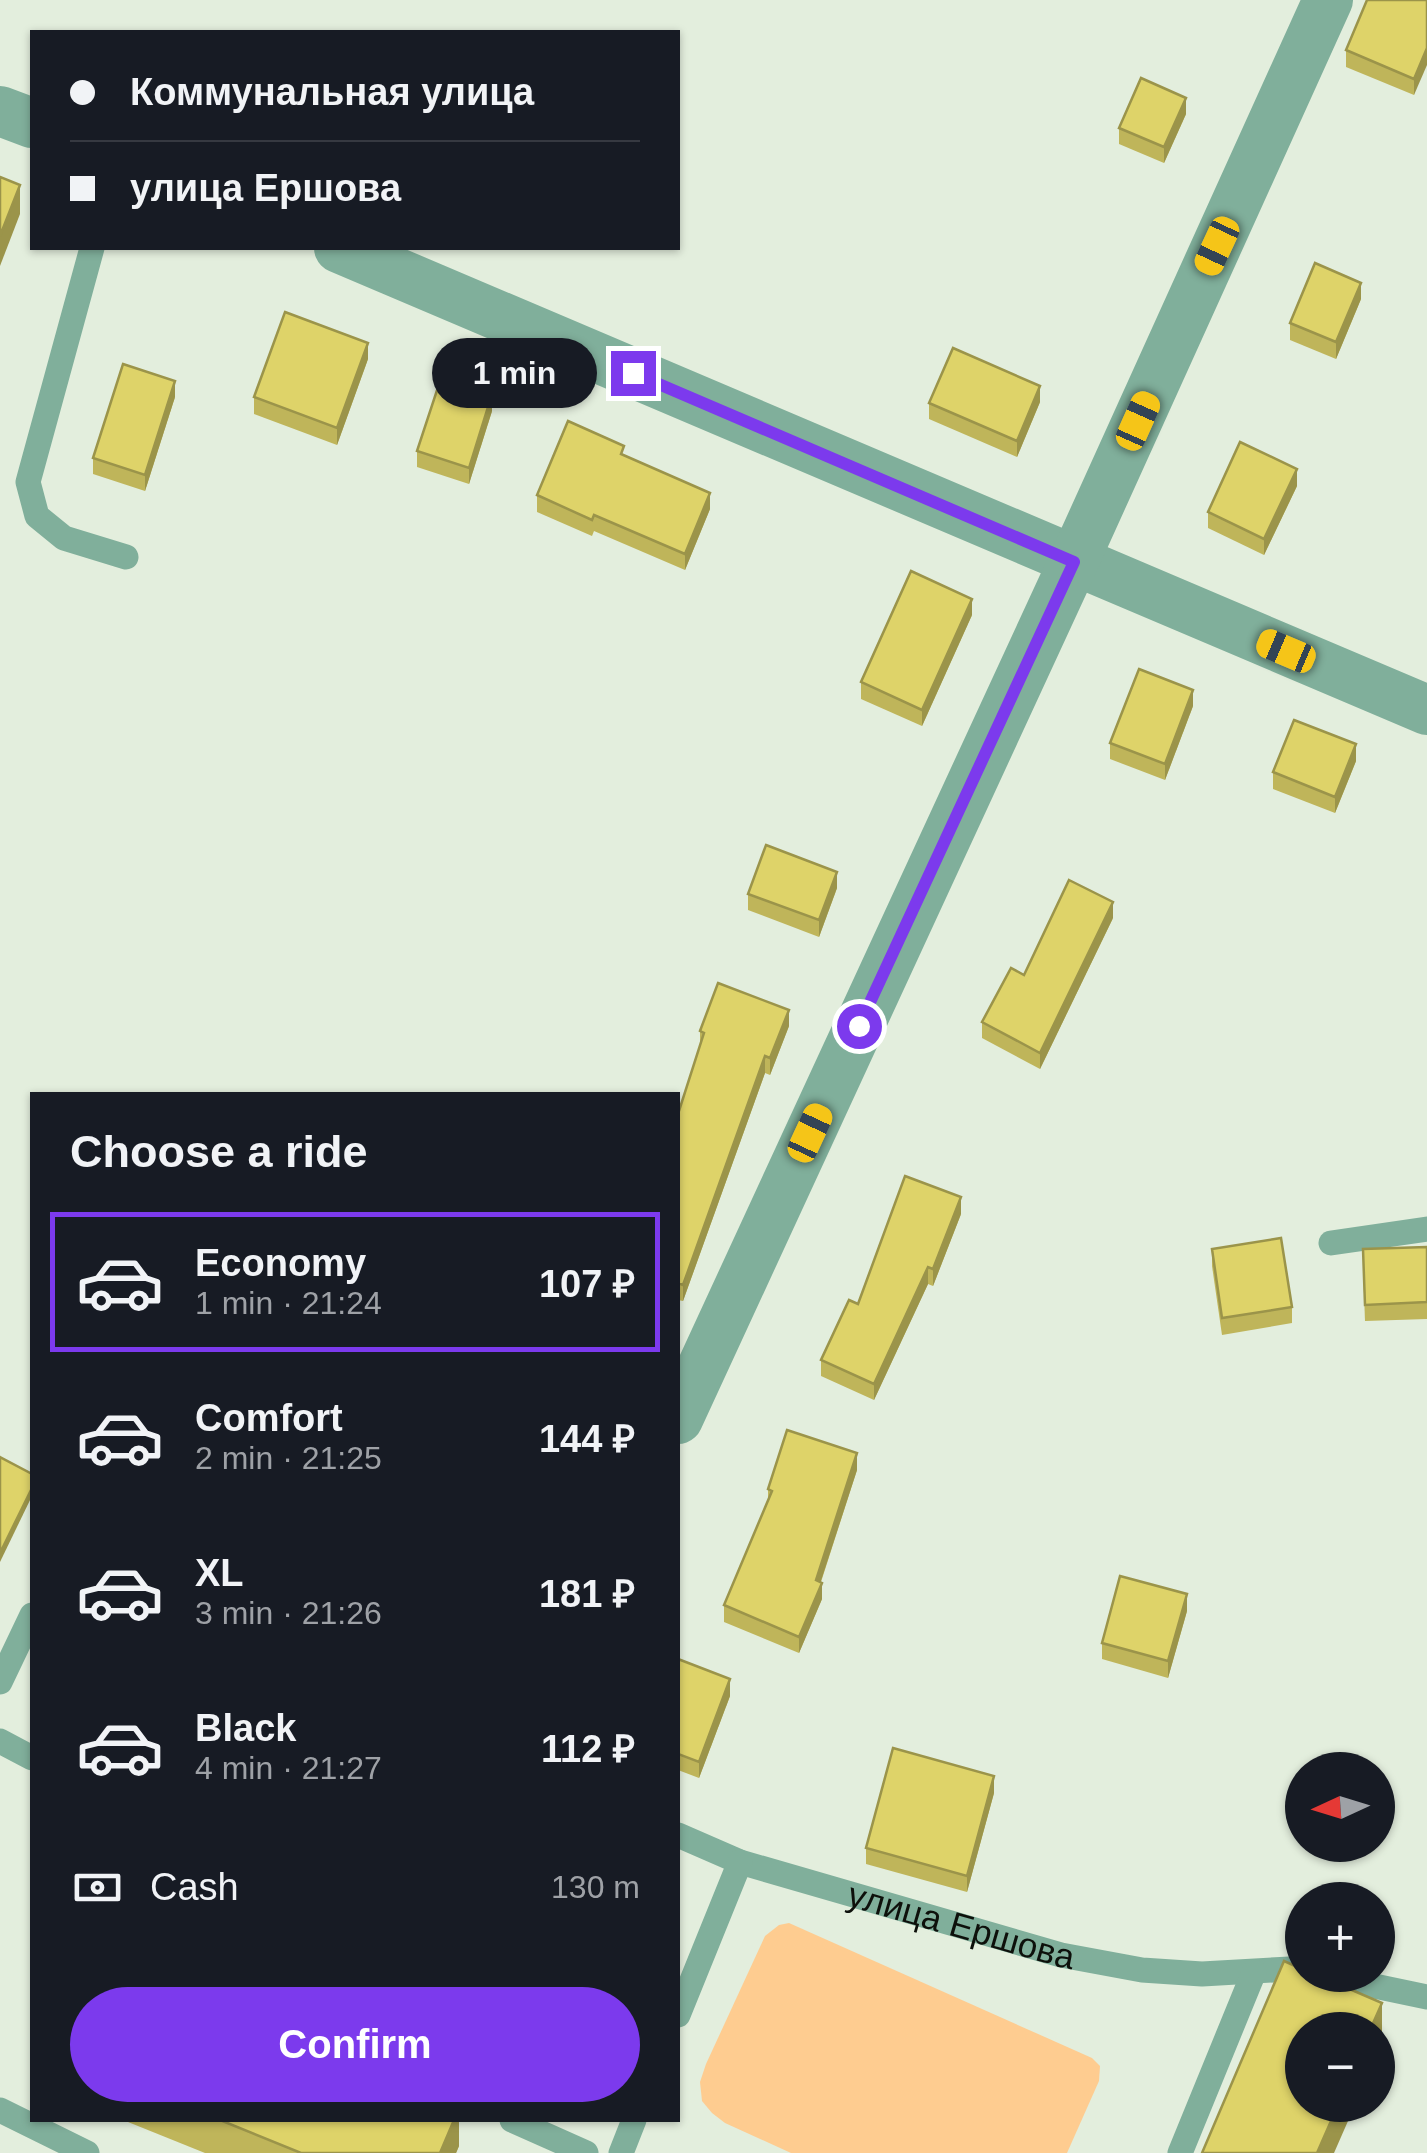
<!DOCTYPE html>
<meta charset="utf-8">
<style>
body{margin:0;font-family:Arial,sans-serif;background:#20242c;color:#f1f3f6;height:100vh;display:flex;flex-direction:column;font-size:38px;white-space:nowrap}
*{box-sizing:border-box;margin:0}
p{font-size:32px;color:#9ea1a6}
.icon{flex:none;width:55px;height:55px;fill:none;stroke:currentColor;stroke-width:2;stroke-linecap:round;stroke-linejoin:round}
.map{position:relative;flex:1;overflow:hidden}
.side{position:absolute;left:30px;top:1092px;width:650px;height:1030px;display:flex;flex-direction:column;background:#171b24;border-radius:0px;box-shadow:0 2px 8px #0004}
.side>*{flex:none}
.banner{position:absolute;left:30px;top:30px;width:650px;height:220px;border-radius:0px;box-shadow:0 2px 8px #0004;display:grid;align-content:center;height:220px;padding:0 40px;background:#171b24}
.needle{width:65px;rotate:266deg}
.fabs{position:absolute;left:1285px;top:1752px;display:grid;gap:20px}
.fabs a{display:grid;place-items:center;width:110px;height:110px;border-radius:50%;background:#171b24;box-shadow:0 2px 8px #0004;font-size:50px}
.end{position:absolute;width:45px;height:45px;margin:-22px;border:12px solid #7c3aed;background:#fff;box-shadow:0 0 0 5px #fff}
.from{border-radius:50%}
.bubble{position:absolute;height:70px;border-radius:35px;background:#171b24;box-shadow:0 2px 8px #0004;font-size:32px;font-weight:600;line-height:70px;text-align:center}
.car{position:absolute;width:30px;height:60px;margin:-30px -15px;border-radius:12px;box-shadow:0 0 8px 2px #0007;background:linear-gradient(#f5c518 24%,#345 0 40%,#f5c518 0 76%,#345 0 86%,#f5c518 0)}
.banner b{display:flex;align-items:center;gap:35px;height:95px;font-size:38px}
.banner b+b{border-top:2px solid #363941}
.banner i{width:25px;height:25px;background:#f1f3f6}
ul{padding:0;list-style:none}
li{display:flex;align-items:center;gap:30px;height:140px;margin:0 20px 15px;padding:0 20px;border:5px solid transparent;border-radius:0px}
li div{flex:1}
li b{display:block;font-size:38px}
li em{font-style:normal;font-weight:600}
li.current{border-color:#7c3aed}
li>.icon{width:90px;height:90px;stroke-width:1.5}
h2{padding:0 40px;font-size:45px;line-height:120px}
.pay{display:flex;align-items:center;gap:25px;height:110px;padding:0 40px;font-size:38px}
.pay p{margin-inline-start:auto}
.cta{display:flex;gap:20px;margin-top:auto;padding:20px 40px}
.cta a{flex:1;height:115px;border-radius:60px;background:#7c3aed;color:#fff;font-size:40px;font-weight:600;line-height:115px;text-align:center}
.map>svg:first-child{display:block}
.green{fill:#fecc90}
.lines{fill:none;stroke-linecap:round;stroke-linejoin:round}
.service{stroke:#80af9b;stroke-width:25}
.minor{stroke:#80af9b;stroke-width:50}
.wall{fill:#bfb55a}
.shaded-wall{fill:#9b944a}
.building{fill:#ded369;stroke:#9b944a;stroke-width:2.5}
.route{stroke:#7c3aed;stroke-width:12}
.labels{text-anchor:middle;stroke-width:8;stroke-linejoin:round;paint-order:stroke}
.street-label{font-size:35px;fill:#0d100b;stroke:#fff}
</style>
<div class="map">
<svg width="1427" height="2153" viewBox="0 0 1427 2153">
<rect width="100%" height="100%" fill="#e3eedd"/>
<polygon class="green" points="789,1923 1092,2058 1100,2066 1099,2081 1067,2153 791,2153 725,2123 712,2113 702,2101 700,2082 706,2064 765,1936 779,1925"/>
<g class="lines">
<g class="service">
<polyline points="92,248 28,482 37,516 64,538 126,557"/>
<polyline points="1331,1243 1427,1229"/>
<polyline points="0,1682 32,1615"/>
<polyline points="0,1741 32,1758"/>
<path id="s1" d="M678,1835L740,1862L1061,1955L1142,1970L1202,1974L1290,1969L1302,1972"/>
<polyline points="1322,1975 1427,1997"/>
<polyline points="678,2015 740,1862"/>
<polyline points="0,2110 87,2153"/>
<polyline points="512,2120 586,2153"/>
<polyline points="621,2153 634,2120"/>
<polyline points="1180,2153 1254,1972"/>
</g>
<g class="minor">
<polyline points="0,111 32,123"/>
<polyline points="339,248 1427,710"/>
<polyline points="678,1419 1074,561 1328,0"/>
</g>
</g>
<g class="wall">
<polygon points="1427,0 1414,95 1346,67 1346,50"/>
<polygon points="1186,114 1164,163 1119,144 1119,128"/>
<polygon points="1361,299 1336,359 1290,340 1290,323"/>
<polygon points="368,359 337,445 254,414 254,397"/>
<polygon points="175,397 145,491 93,474 93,458"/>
<polygon points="1040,402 1017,457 929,419 929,403"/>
<polygon points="492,411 469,484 417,467 417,451"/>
<polygon points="624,455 710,509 685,570 594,531 592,536 537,512 537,495"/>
<polygon points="1297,486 1264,555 1208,528 1208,512"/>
<polygon points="972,615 922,726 861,699 861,682"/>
<polygon points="1193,706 1165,780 1110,759 1110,743"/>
<polygon points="1356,761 1335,813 1273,789 1273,772"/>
<polygon points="837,888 819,937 748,910 748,894"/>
<polygon points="1113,918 1040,1069 982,1038 982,1022 1024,975"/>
<polygon points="789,1026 770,1075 765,1073 683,1301 678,1300 678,1114 700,1046 700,1031"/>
<polygon points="961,1214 933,1286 928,1284 874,1400 821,1376 821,1360 858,1304"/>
<polygon points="1427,1247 1427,1319 1365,1321 1363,1266"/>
<polygon points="1212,1249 1292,1307 1292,1323 1222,1335 1212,1266"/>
<polygon points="857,1470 821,1582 822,1599 799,1653 724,1622 724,1605 768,1501 768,1489"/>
<polygon points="1187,1611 1168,1678 1102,1659 1102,1643"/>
<polygon points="678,1659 730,1696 699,1778 678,1770"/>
<polygon points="994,1793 967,1892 866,1864 866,1848"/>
<polygon points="32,1928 32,1972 31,1971 31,1932"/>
<polygon points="123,2120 459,2120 459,2146 456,2153 205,2153"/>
</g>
<g class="shaded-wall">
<polygon points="1427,48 1427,65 1414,95 1414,79"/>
<polygon points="1186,98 1186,114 1164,163 1164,147"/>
<polygon points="20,185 20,214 0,266 0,236"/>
<polygon points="1361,283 1361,299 1336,359 1336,342"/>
<polygon points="368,343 368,359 337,445 337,428"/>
<polygon points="175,381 175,397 145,491 145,475"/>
<polygon points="1040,386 1040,402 1017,457 1017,441"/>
<polygon points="492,394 492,411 469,484 469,468"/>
<polygon points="1297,469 1297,486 1264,555 1264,539"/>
<polygon points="710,493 710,509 685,570 685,554"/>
<polygon points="972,599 972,615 922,726 922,710"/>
<polygon points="1193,690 1193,706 1165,780 1165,764"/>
<polygon points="1356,744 1356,761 1335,813 1335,797"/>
<polygon points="837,872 837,888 819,937 819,920"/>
<polygon points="1113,902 1113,918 1040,1069 1040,1053"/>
<polygon points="789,1010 789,1026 770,1075 770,1058"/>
<polygon points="765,1056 765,1073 683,1301 683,1285"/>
<polygon points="961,1197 961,1214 933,1286 933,1269"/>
<polygon points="928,1267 928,1284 874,1400 874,1384"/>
<polygon points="857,1453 857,1470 816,1596 816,1580"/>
<polygon points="32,1488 32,1496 0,1562 0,1553"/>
<polygon points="822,1583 822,1599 799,1653 799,1637"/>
<polygon points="1187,1594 1187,1611 1168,1678 1168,1661"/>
<polygon points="730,1679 730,1696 699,1778 699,1762"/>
<polygon points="994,1776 994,1793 967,1892 967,1876"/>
<polygon points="1382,2003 1382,2042 1378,2052 1378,2030 1370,2030"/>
<polygon points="1338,2105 1355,2105 1334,2153 1317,2153"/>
<polygon points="454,2120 459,2120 459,2146 456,2153 440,2153"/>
</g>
<g class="building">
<polygon points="1367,0 1427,0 1427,48 1414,79 1346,50"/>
<polygon points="1141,78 1186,98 1164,147 1119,128"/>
<polygon points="0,177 20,185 0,236"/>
<polygon points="1315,263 1361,283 1336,342 1290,323"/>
<polygon points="285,312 368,343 337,428 254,397"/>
<polygon points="953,348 1040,386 1017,441 929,403"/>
<polygon points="123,364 175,381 145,475 93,458"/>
<polygon points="441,378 492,394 469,468 417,451"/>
<polygon points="568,421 624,446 621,454 710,493 685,554 594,515 592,520 537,495"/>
<polygon points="1240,442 1297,469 1264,539 1208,512"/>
<polygon points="911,571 972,599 922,710 861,682"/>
<polygon points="1139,669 1193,690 1165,764 1110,743"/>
<polygon points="1294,720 1356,744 1335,797 1273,772"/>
<polygon points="766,845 837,872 819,920 748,894"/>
<polygon points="1069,880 1113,902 1040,1053 982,1022 1011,968 1024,975"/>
<polygon points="718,983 789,1010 770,1058 765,1056 683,1285 678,1283 678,1114 704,1033 700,1031"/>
<polygon points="905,1176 961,1197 933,1269 928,1267 874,1384 821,1360 849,1300 858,1304"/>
<polygon points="1281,1238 1292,1307 1222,1318 1212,1249"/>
<polygon points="1427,1247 1427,1302 1365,1305 1363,1249"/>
<polygon points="787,1430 857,1453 816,1580 822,1583 799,1637 724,1605 772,1491 768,1489"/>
<polygon points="0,1457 32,1474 32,1488 0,1553"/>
<polygon points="1120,1576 1187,1594 1168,1661 1102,1643"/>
<polygon points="678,1659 730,1679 699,1762 678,1754"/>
<polygon points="893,1748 994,1776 967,1876 866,1848"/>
<polygon points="1284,1961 1302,1969 1302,1975 1317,1975 1382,2003 1370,2030 1302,2030 1302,2105 1338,2105 1317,2153 1202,2153"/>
<polygon points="220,2120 454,2120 440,2153 301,2153"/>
</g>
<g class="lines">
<polyline class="route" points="633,373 1074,562 859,1026"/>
</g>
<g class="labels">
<g class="street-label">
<text dy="12" stroke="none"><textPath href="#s1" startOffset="298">улица Ершова</textPath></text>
</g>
</g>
</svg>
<div class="fabs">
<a><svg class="needle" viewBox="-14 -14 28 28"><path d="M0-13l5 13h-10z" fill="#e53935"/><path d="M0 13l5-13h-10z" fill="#9ea1a6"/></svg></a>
<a>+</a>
<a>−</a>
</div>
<i class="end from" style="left:859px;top:1026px"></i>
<i class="end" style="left:633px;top:373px"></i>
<div class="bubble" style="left:432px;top:338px;width:165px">1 min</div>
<i class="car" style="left:1217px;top:246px;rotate:205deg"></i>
<i class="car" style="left:1138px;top:421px;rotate:24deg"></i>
<i class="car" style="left:1286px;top:651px;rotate:293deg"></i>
<i class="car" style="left:810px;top:1133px;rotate:25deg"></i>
<div class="banner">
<b><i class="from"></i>Коммунальная улица</b>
<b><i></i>улица Ершова</b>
</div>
<section class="side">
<h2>Choose a ride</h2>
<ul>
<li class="current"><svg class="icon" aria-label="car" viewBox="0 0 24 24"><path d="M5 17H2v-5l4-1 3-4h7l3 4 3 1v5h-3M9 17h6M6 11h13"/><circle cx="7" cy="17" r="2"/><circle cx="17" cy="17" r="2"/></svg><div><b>Economy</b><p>1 min · 21:24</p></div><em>107 ₽</em></li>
<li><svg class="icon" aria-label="car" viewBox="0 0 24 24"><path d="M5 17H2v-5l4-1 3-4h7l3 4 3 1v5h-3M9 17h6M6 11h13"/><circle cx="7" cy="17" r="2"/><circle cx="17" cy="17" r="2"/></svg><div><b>Comfort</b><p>2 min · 21:25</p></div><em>144 ₽</em></li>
<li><svg class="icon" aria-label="car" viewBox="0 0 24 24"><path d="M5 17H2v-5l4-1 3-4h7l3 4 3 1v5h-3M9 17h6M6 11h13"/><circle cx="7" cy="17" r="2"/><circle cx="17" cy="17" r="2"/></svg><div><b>XL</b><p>3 min · 21:26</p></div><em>181 ₽</em></li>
<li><svg class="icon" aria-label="car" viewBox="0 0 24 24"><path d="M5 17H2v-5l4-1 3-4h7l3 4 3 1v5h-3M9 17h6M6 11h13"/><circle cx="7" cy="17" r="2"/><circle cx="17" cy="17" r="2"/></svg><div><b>Black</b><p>4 min · 21:27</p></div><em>112 ₽</em></li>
</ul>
<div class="pay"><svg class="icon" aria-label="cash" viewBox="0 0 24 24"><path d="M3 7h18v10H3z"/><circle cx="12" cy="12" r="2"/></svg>Cash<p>130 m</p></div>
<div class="cta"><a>Confirm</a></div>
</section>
</div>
